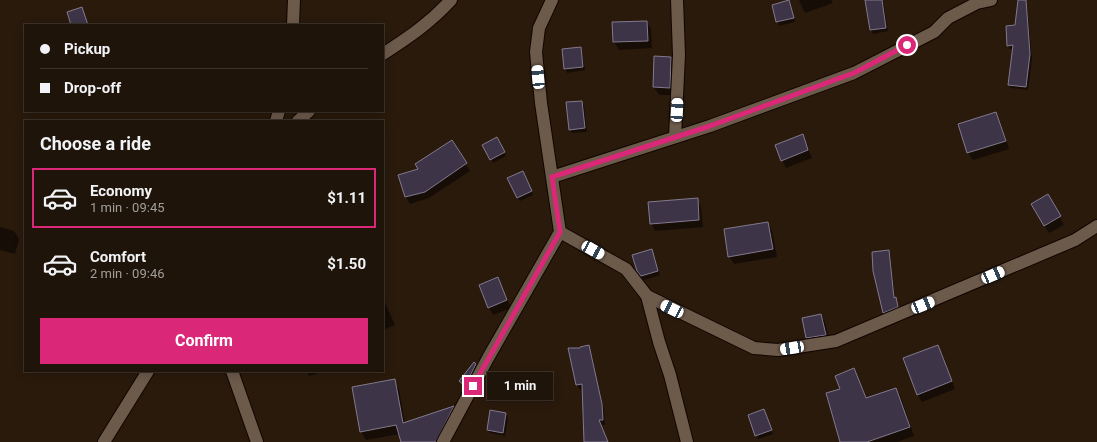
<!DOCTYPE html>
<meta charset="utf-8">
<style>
body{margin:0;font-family:Roboto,sans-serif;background:#2c2117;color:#f1f3f6;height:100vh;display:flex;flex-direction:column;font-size:15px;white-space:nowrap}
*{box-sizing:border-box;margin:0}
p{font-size:13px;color:#a19e9c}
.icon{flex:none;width:22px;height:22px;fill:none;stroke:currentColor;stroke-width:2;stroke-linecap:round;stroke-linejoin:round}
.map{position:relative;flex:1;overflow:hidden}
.panel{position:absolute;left:24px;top:120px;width:360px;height:252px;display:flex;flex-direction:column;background:#1f1409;border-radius:0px;box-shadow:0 2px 10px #0003,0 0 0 1px #3c332a}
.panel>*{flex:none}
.top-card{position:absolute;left:24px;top:24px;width:360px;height:88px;border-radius:0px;box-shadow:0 2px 10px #0003,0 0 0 1px #3c332a;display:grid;align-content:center;height:88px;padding:0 16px;background:#1f1409}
.end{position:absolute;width:18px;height:18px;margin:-9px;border:5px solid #db2777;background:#fff;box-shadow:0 0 0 2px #fff}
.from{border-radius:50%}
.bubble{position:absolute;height:28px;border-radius:0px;background:#1f1409;box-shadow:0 2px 10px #0003,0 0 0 1px #3c332a;font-size:13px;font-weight:700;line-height:28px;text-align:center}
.car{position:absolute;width:12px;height:24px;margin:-12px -6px;border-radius:5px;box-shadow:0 0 3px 1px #0007;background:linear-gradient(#fff 24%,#345 0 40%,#fff 0 76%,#345 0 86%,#fff 0)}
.top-card b{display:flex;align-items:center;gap:14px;height:38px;font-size:15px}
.top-card b+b{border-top:1px solid #3c332a}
.top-card i{width:10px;height:10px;background:#f1f3f6}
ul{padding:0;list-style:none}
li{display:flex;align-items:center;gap:12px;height:60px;margin:0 8px 6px;padding:0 8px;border:2px solid transparent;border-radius:0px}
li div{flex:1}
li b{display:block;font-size:15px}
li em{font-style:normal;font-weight:700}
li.active{border-color:#db2777}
li>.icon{width:36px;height:36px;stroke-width:1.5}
h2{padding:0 16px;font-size:18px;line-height:48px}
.cta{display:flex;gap:8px;margin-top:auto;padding:8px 16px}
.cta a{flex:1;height:46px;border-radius:0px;background:#db2777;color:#fff;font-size:16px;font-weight:700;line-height:46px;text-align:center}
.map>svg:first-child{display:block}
.shadow{fill:#0007}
.building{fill:#3d3547;stroke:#82798e}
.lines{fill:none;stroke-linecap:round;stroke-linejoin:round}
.minor-casing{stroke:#110500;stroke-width:14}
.minor{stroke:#6c5a4b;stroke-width:12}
.route{stroke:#db2777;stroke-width:5}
</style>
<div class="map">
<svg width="1097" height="442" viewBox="0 0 1097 442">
<rect width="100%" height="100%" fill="#291a0c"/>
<g class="shadow">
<polygon points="799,0 831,0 833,3 805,13"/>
<polygon points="1025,0 1027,4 1032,59 1028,90 1011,88 1009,85 1013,49 1010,49 1008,46"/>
<polygon points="789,1 795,22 779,26 773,5"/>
<polygon points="882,2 884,5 888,31 873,34 871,30"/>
<polygon points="647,22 651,29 652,48 619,50 614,42 613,23"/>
<polygon points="580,48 582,51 585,70 567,73 565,69 563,50"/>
<polygon points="671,58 675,65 674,95 659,95 654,87"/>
<polygon points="581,102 584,105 587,132 572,133 570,129"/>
<polygon points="996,113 1000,121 1009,149 973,160 968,153 959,124"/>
<polygon points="802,135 812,158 786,168 782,160"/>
<polygon points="497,138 506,156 493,163 483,145"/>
<polygon points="452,142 470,171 429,198 410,204 406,197 400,176 419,169"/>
<polygon points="525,175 533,195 520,201 517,197"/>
<polygon points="1047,195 1064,225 1049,233 1032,204"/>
<polygon points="697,199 701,207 703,227 655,231 651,223"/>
<polygon points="768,223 772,231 777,257 734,264 729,256"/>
<polygon points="0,227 14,231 19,239 15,254 0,250"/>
<polygon points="652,251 660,275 644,280 640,275"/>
<polygon points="888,252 890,255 895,298 899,310 886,316 884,313"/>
<polygon points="498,279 511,308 493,315 489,308"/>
<polygon points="383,298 395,325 383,330"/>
<polygon points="821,315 825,322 830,343 812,345 807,338"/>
<polygon points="937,346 942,354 955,389 922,402 917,394"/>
<polygon points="588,347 591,352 604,410 605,425 601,425 608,442 589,442 583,389 580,390 577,385 582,349"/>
<polygon points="475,365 478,369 467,388 460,381"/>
<polygon points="854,370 867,399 896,389 901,397 914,436 897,442 841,442 841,390"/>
<polygon points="307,371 325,371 309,376"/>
<polygon points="394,380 399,389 405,423 453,408 458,416 444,442 402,442 400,434 366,440 361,431"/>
<polygon points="764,410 773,434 758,439 749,416"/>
<polygon points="506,414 508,418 505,436 490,433 488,430"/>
</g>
<g class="building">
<polygon points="789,0 794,18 776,22 772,5"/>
<polygon points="865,0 882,0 886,28 870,30"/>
<polygon points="1018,0 1026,0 1030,54 1026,87 1008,85 1013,45 1007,46 1006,26 1015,25"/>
<polygon points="82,7 88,25 71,25 67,12"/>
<polygon points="647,21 648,41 613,42 612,22"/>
<polygon points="581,47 583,67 564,69 562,49"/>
<polygon points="654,56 671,57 670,88 653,87"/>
<polygon points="582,101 585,128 569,130 566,102"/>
<polygon points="996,112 1006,141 967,153 958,124"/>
<polygon points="803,134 808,150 781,161 775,145"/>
<polygon points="497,137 505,152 490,160 482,145"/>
<polygon points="452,140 467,163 425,192 405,197 398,175 418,169 415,164"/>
<polygon points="523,171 532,191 517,198 507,178"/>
<polygon points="1048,194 1061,216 1044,226 1031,204"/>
<polygon points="698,198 699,220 650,224 648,202"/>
<polygon points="768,222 773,249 728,257 724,229"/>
<polygon points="652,249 658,271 641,276 637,271 632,255"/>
<polygon points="889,250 894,298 896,297 898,307 883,313 873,271 872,252"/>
<polygon points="498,277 507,300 488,308 479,285"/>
<polygon points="821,314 826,335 806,338 802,318"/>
<polygon points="589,345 602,404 603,420 599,420 608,442 584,442 582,384 576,385 568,348 580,348 580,347"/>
<polygon points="938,345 952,381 917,395 903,358"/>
<polygon points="474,362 476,364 465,386 459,381"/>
<polygon points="854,368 866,398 896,388 910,427 867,442 840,442 826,393 840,389 835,376"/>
<polygon points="395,379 403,423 454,406 436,442 401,442 396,425 360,432 352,387"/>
<polygon points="764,409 772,430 755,436 748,415"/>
<polygon points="490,410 506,413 503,433 487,430"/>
</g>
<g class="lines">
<defs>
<g id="minor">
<polyline points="293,25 294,0"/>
<path d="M383,54C409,37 430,23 451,0"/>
<polyline points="276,121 279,111"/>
<polyline points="298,121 309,111"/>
<polyline points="675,137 679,55 677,0"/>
<polyline points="552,177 710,126 854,73 934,32 948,18 977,3 991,0"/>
<polyline points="560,232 626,269 647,296 659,342 670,375 687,442"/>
<polyline points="647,296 754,348 778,350 836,341 1075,240 1097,226"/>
<polyline points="232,371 257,442"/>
<polyline points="104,442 148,371"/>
<polyline points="443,442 488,358 560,232 541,103 536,52 539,28 552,0"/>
</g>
</defs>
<use href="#minor" class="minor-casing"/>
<use href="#minor" class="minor"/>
</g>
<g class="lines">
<polyline class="route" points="473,386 560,232 552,177 710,126 840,78 854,73 907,45"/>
</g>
</svg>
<i class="end from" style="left:907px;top:45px"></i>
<i class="end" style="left:473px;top:386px"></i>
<div class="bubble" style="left:487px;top:372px;width:66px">1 min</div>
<i class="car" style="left:538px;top:77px;rotate:355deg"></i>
<i class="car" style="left:677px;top:110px;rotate:3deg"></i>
<i class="car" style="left:593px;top:250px;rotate:119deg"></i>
<i class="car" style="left:993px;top:275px;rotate:67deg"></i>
<i class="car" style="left:923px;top:305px;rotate:68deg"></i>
<i class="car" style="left:672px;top:309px;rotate:296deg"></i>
<i class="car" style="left:792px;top:348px;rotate:261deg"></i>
<div class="top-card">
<b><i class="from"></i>Pickup</b>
<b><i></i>Drop-off</b>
</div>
<section class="panel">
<h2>Choose a ride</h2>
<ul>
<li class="active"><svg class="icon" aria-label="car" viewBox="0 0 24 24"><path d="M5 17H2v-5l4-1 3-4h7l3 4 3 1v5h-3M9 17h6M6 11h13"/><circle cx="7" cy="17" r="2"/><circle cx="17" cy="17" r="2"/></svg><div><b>Economy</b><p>1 min · 09:45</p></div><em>$1.11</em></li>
<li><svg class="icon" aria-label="car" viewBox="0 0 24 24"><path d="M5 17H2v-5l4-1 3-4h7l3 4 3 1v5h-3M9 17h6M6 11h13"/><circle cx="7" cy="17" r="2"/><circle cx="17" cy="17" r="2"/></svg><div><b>Comfort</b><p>2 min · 09:46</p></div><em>$1.50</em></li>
</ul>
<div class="cta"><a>Confirm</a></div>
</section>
</div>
